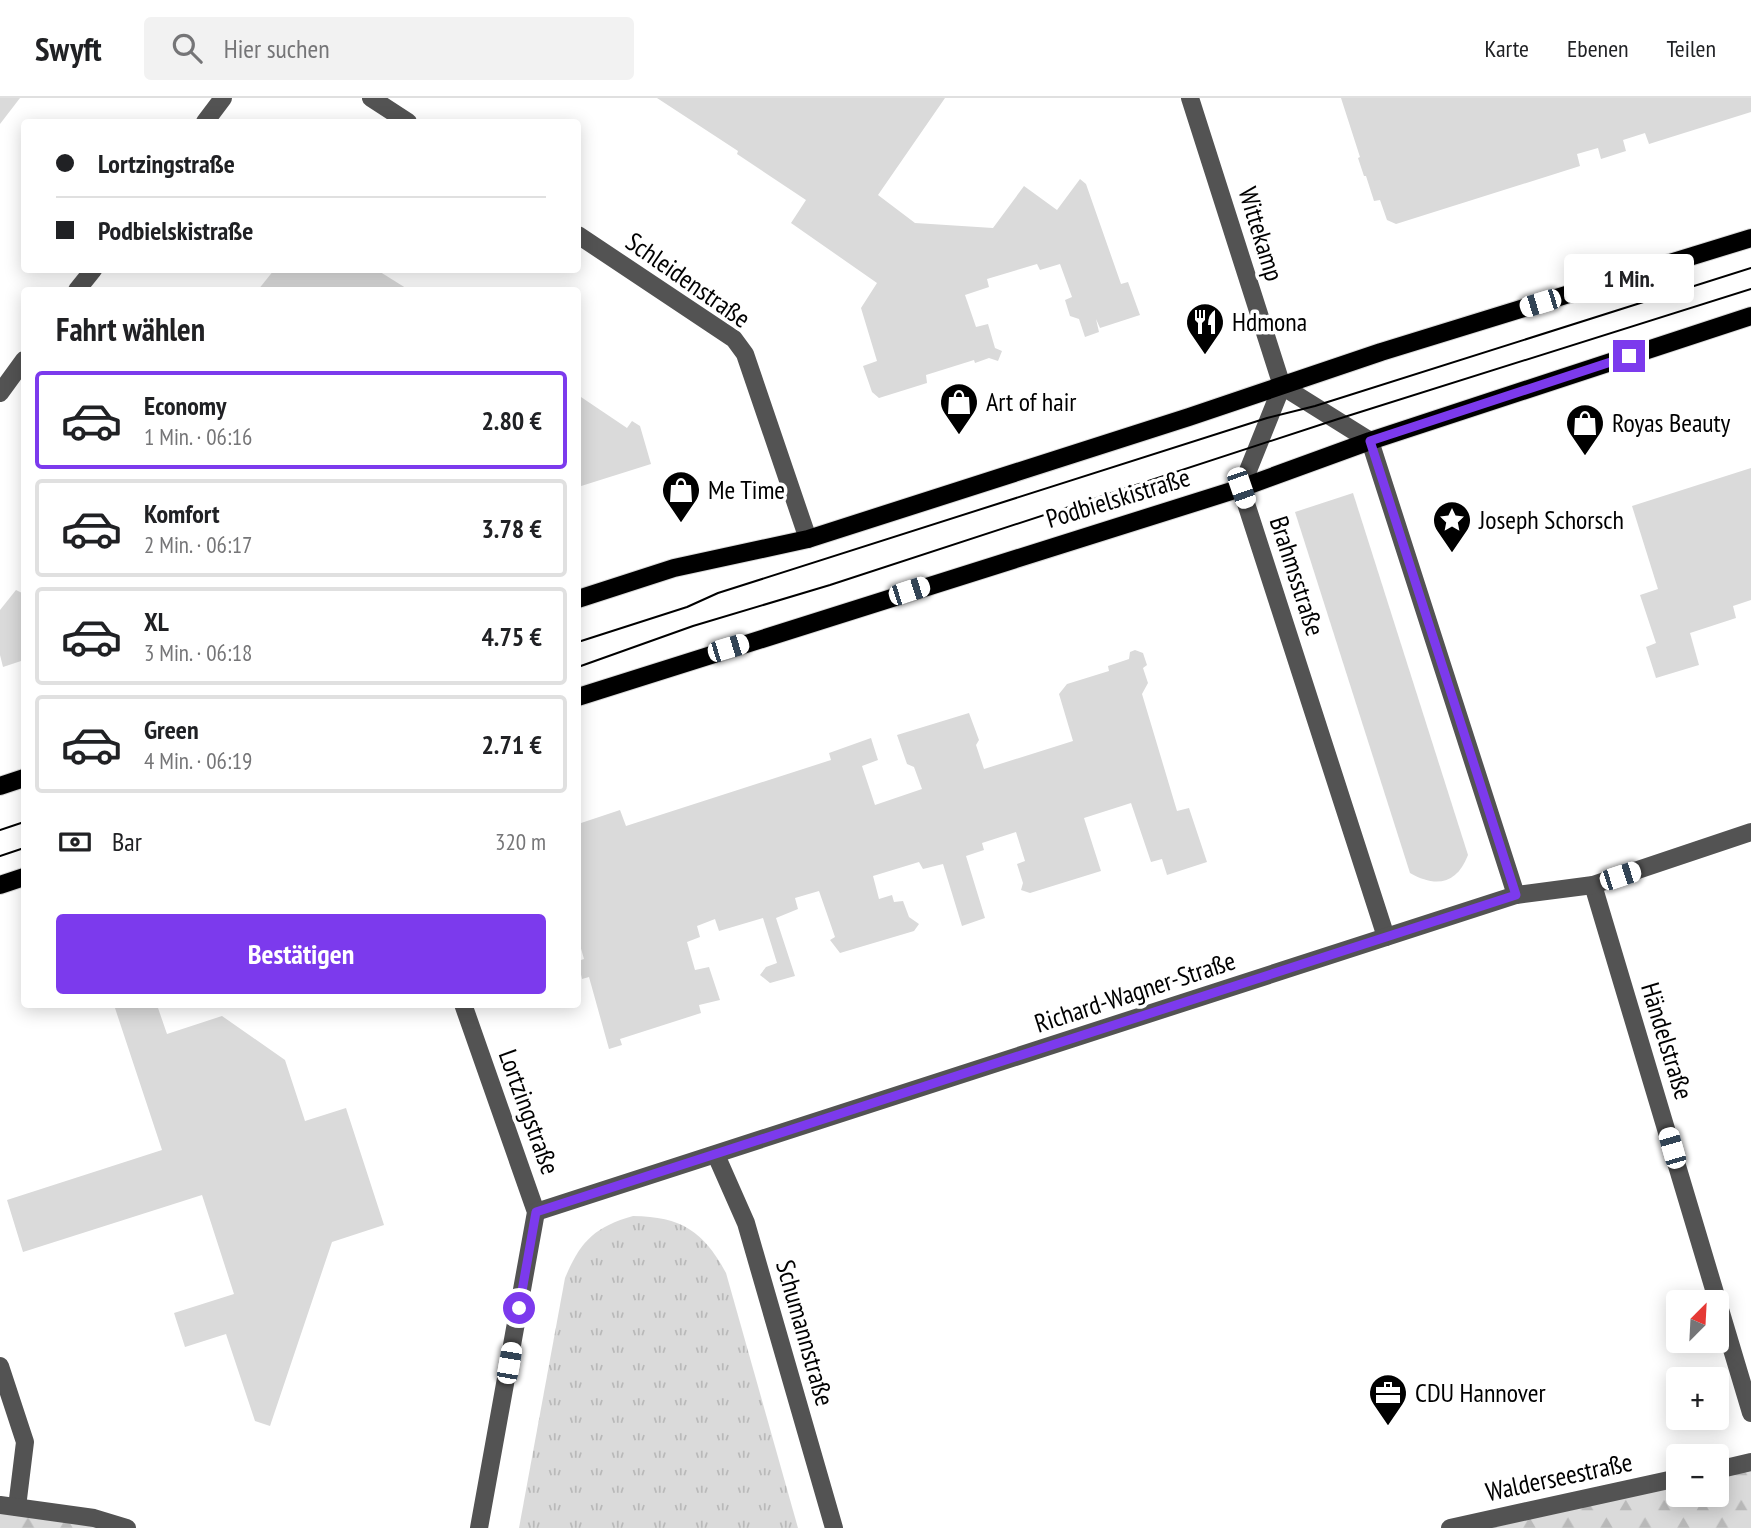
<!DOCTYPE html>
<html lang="de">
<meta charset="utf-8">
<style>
body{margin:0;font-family:"PT Sans Narrow",sans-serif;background:#f2f2f2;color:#202124;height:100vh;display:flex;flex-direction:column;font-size:26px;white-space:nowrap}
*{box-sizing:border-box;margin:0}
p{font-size:23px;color:#757577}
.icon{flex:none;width:38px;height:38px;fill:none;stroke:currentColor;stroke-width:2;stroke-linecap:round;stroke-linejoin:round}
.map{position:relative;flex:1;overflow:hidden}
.sheet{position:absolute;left:21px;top:189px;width:560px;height:721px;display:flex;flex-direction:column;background:#fff;border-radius:7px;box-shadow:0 4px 18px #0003}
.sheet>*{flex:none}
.banner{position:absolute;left:21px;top:21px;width:560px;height:154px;border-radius:7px;box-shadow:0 4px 18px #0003;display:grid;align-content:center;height:154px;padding:0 35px;background:#fff}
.needle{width:46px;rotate:24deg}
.buttons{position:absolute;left:1666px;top:1192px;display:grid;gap:14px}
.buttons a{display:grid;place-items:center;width:63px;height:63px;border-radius:7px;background:#fff;box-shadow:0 4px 18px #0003;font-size:35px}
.end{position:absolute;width:32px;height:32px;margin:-16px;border:9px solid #7c3aed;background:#fff;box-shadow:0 0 0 4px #fff}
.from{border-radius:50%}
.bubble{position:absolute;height:49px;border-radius:7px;background:#fff;box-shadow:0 4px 18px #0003;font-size:23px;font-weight:700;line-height:49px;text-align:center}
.car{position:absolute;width:21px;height:42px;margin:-21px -10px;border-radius:9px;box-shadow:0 0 5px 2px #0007;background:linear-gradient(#fff 24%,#345 0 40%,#fff 0 76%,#345 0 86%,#fff 0)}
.banner b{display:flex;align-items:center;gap:24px;height:66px;font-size:26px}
.banner b+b{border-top:2px solid #e0e0e0}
.banner i{width:18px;height:18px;background:#202124}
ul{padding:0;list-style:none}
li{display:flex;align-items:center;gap:21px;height:98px;margin:0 14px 10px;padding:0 21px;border:4px solid #e0e0e0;border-radius:7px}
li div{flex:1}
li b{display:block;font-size:26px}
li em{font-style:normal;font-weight:700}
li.current{border-color:#7c3aed}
li>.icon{width:63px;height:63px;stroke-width:1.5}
h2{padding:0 35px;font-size:32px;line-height:84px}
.pay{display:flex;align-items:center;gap:18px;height:77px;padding:0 35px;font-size:26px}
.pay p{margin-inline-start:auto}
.cta{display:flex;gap:14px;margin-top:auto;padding:14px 35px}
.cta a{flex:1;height:80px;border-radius:7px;background:#7c3aed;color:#fff;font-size:28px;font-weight:700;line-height:80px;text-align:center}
header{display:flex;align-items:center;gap:42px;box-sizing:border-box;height:98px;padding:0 35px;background:#fff;border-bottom:2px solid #e0e0e0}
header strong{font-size:33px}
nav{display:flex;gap:38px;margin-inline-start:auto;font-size:24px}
.search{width:490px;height:63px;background:#f2f2f2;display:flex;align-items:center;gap:18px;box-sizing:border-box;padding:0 24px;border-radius:7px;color:#757577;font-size:26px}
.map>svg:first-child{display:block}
.green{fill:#dadada}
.forest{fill:url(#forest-firs)}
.park{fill:url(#park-tufts)}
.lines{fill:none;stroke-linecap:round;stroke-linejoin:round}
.major-casing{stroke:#dbdbdb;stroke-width:20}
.minor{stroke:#535353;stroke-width:18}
.major{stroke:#000;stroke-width:18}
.tram{stroke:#000;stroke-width:2}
.route{stroke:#7c3aed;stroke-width:9}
.labels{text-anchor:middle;stroke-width:7;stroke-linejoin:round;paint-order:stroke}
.street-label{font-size:26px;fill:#000;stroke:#fff}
.poi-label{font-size:26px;fill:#000;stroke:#fff;text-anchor:start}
</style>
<header>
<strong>Swyft</strong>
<div class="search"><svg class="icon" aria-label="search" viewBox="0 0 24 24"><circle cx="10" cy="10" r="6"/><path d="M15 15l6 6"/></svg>Hier suchen</div>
<nav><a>Karte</a><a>Ebenen</a><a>Teilen</a></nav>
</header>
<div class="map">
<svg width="1751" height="1430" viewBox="0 0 1751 1430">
<defs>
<pattern id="forest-firs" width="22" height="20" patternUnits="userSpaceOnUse" patternTransform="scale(1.75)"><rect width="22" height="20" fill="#dadada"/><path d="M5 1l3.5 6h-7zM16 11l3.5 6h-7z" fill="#b9b9b9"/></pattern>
<pattern id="park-tufts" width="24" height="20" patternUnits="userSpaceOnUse" patternTransform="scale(1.75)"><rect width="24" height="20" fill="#dadada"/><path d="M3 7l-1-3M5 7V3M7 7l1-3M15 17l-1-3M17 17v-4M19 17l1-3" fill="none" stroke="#b9b9b9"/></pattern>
</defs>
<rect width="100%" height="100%" fill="#fff"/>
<g class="green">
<polygon points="0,0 20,0 0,26"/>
<polygon points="657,0 945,0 878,97 915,125 993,130 1024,88 1057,112 1080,81 1086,86 1121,186 1128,184 1140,217 1100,230 1096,221 1099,234 1085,239 1079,221 1070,218 1065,202 1072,199 1060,166 1040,172 1037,166 987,181 989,189 965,197 976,229 988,226 995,250 1002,253 998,263 989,260 975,265 974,262 926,277 927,285 879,300 872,294 863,268 877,263 861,210 877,185 791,125 806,102 737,56 738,53"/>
<polygon points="1341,0 1751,0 1751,14 1649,46 1645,35 1623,42 1626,53 1601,61 1598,50 1577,56 1580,68 1396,126 1387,122 1380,102 1374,103 1366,78 1364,78 1358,60 1360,59"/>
<polygon points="274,172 377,172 409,192 258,192"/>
<polygon points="578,297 627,330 632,323 640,328 651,366 578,389"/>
<polygon points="1751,370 1751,502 1733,508 1736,520 1690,535 1699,567 1656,580 1646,549 1656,545 1640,497 1658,491 1632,408"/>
<path d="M1353,395L1468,757C1457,786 1436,790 1410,775L1295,414Z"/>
<polygon points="16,492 24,496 24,562 3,569 0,557 0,512"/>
<polygon points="1135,552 1143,555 1147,567 1143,570 1148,585 1142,596 1177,713 1189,710 1207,764 1167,777 1162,761 1151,764 1131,705 1084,720 1101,773 1030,795 1021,792 1023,785 1017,766 1025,763 1016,734 982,745 984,752 966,758 985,820 962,828 943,766 923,771 919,764 873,778 879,801 892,797 894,804 903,803 909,819 919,826 914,833 840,855 830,842 835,839 819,793 795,800 798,811 776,820 795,878 770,885 760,877 766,869 777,865 763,820 719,833 715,821 697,828 700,839 687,844 695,872 709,869 720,902 699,907 701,915 620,941 622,947 609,951 589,879 582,881 578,863 584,861 578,840 578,726 620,712 626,728 831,662 829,655 871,640 878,662 862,668 875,707 922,691 914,669 907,666 897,637 969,615 979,642 976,647 984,671 1073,643 1059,596 1067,586 1109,573 1108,568 1129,561 1130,554"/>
<polygon points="114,907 157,907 167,936 222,918 285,962 305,1023 346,1010 384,1127 332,1144 270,1328 255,1323 226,1236 185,1249 174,1215 234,1196 202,1097 23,1154 7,1102 162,1052"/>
</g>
<g class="forest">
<polygon points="1751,1364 1751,1430 1450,1430 1678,1380 1678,1396 1717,1396 1717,1372"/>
<polygon points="0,1407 127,1430 0,1430"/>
</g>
<path class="park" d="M633,1118C682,1119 703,1133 726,1175L798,1430H519L565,1180C580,1144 594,1129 633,1118Z"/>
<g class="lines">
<defs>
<g id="major">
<polyline points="578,501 674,470 808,441 1189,319 1381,254 1751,140"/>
<polyline points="578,599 1241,390 1370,343 1751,218"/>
<polyline points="0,688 24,680"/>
<polyline points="0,787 24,779"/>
</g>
</defs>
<use href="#major" class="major-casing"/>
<g class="minor">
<polyline points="371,0 408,24"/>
<polyline points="1190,0 1282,288"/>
<polyline points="205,24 223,0"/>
<polyline points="578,137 734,241 745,256 808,441"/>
<polyline points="77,192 93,172"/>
<polyline points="1282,288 1241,390 1386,839"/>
<polyline points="1282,288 1370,343 1516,797"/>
<polyline points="0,295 24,262"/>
<polyline points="1593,787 1751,1315"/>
<polyline points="463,906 536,1114 479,1430"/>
<polyline points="716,1057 746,1125 834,1430"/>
<polyline points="536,1114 1516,797 1593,787 1751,734"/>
<polyline points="0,1268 25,1344 17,1409"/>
<polyline points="1717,1372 1751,1364"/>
<polyline points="0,1407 94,1420 127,1430"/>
<polyline points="1450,1430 1678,1380"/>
</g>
<use href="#major" class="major"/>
<g class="tram">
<polyline points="578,544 687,509 718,495 1267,320 1315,308 1751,170"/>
<polyline points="578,569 693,528 830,487 1338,321 1751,191"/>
<polyline points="0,732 24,724"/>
<polyline points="0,758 24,750"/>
</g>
</g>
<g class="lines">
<polyline class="route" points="519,1210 536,1114 1516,797 1370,343 1629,258"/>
</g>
<defs>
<symbol id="restaurant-pin" viewBox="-11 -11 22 30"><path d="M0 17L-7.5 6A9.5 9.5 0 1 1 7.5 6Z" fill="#000" stroke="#fff"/><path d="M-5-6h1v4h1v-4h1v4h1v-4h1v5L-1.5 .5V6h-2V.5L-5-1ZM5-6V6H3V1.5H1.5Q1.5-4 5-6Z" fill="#fff"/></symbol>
<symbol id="shop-pin" viewBox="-11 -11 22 30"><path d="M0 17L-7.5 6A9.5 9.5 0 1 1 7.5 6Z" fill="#000" stroke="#fff"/><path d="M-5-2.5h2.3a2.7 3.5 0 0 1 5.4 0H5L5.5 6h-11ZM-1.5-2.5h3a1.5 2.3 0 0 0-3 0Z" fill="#fff"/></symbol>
<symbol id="sight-pin" viewBox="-11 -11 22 30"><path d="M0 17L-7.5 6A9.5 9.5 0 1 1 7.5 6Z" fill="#000" stroke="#fff"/><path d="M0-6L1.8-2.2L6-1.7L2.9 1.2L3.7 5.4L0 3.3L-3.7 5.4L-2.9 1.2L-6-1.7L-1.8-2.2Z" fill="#fff"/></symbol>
<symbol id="office-pin" viewBox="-11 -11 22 30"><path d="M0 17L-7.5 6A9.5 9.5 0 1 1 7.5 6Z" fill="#000" stroke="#fff"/><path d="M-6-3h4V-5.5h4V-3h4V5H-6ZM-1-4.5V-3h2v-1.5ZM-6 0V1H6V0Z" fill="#fff"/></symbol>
</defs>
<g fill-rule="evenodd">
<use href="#restaurant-pin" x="1183" y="202" width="44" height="60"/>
<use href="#shop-pin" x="937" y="282" width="44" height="60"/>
<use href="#shop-pin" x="1563" y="303" width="44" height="60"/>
<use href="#shop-pin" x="659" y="370" width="44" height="60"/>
<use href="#sight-pin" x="1430" y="400" width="44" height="60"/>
<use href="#office-pin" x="1366" y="1273" width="44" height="60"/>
</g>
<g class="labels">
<g class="street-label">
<text transform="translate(1261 136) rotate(73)" y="9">Wittekamp</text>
<text transform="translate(688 182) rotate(35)" y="9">Schleidenstraße</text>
<text transform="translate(1118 400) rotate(-17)" y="9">Podbielskistraße</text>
<text transform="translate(1297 478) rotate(72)" y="9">Brahmsstraße</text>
<text transform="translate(1135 894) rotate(-18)" y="9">Richard-Wagner-Straße</text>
<text transform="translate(1667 943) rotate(73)" y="9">Händelstraße</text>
<text transform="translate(529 1014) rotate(70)" y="9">Lortzingstraße</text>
<text transform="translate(805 1235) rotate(74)" y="9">Schumannstraße</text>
<text transform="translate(1559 1379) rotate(-12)" y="9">Walderseestraße</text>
</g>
<g class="poi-label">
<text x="1232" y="233">Hdmona</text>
<text x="986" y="313">Art of hair</text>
<text x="1612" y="334">Royas Beauty</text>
<text x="708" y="401">Me Time</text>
<text x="1479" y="431">Joseph Schorsch</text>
<text x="1415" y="1304">CDU Hannover</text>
</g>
</g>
</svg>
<div class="buttons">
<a><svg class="needle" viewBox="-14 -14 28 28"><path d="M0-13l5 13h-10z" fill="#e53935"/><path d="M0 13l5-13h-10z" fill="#757577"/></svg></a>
<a>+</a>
<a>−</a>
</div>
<i class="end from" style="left:519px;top:1210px"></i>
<i class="end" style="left:1629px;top:258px"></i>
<div class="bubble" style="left:1564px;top:156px;width:130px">1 Min.</div>
<i class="car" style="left:1540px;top:205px;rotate:253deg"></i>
<i class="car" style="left:1241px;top:390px;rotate:161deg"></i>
<i class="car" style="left:909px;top:493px;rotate:72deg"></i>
<i class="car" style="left:728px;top:550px;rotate:73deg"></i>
<i class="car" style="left:1620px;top:778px;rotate:72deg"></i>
<i class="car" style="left:1672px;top:1050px;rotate:344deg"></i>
<i class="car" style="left:509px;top:1265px;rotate:10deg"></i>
<div class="banner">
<b><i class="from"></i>Lortzingstraße</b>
<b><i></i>Podbielskistraße</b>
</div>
<section class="sheet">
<h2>Fahrt wählen</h2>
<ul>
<li class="current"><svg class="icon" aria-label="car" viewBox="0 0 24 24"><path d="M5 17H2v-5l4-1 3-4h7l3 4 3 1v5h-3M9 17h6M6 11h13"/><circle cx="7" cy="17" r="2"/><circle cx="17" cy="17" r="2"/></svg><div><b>Economy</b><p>1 Min. · 06:16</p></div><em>2.80 €</em></li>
<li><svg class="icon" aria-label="car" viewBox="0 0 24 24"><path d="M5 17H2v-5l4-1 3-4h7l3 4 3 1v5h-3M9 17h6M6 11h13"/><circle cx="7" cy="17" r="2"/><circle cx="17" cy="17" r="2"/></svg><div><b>Komfort</b><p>2 Min. · 06:17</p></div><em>3.78 €</em></li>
<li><svg class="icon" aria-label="car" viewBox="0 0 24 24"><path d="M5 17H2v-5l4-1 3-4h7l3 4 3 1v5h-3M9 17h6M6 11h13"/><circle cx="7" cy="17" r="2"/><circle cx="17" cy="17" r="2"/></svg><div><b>XL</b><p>3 Min. · 06:18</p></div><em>4.75 €</em></li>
<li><svg class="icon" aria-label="car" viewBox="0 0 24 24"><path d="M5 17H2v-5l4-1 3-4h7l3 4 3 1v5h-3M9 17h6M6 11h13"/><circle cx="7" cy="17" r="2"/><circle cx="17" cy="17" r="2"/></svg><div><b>Green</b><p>4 Min. · 06:19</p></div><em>2.71 €</em></li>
</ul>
<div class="pay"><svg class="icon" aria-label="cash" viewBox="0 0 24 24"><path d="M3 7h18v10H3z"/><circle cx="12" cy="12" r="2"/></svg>Bar<p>320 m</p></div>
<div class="cta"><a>Bestätigen</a></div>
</section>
</div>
